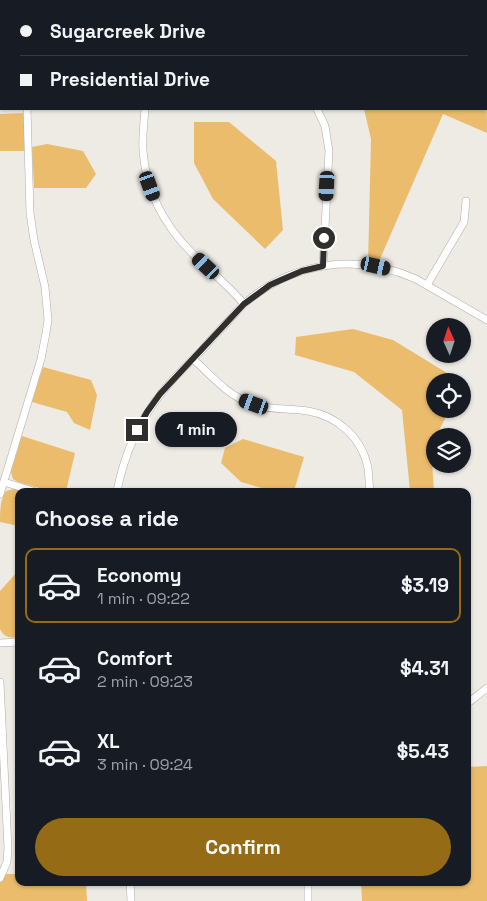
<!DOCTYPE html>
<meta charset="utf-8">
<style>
body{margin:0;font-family:"Space Grotesk",sans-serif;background:#20242c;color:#f1f3f6;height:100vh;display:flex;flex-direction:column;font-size:19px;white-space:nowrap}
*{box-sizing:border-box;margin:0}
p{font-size:16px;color:#9ea1a6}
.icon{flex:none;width:28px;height:28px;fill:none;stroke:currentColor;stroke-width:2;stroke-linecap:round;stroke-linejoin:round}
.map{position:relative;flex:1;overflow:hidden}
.details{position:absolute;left:15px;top:488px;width:456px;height:398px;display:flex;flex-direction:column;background:#171b24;border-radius:10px;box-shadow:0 1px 4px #0004}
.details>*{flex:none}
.hud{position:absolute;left:0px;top:0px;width:488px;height:110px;box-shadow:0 1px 4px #0004;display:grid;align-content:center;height:110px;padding:0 20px;background:#171b24}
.needle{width:32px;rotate:357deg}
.fabs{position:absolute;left:426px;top:318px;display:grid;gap:10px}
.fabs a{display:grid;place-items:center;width:45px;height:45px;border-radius:50%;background:#171b24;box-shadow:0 1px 4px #0004;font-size:25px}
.end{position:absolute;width:22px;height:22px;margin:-11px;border:6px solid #302f2d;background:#fff;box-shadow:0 0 0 2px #fff}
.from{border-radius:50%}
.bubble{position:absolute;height:35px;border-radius:18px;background:#171b24;box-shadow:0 1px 4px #0004;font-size:16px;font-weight:700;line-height:35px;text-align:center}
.car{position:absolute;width:15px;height:30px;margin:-15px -8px;border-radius:6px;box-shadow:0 0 4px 1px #0007;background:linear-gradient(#222 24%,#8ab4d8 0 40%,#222 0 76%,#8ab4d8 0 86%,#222 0)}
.hud b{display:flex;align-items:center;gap:18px;height:48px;font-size:19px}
.hud b+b{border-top:1px solid #363941}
.hud i{width:12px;height:12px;background:#f1f3f6}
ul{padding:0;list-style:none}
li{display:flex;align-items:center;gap:15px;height:75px;margin:0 10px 8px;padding:0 10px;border:2px solid transparent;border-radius:10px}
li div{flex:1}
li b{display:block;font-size:19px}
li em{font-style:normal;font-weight:700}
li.on{border-color:#956b16}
li>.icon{width:45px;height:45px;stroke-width:1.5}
h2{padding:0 20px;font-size:22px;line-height:60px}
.button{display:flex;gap:10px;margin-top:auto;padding:10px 20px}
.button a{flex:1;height:58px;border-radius:30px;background:#956b16;color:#fff;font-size:20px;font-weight:700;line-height:58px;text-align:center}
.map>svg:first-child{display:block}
.green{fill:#ebbc6c}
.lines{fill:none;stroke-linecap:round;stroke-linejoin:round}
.stream{stroke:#98732c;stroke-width:2}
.minor-casing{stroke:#b0ada8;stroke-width:8}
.minor{stroke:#fff;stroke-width:7}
.route{stroke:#302f2d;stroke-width:6}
</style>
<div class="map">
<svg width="487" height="901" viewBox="0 0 487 901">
<rect width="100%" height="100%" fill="#eeebe5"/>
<g class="green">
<rect x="34" y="0" width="78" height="1"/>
<polygon points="227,0 370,0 373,1 227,1"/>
<polygon points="486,46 487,133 443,114 377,266 368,265 371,139 364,109 486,109"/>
<polygon points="27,113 28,151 0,151 0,114"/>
<polygon points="194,122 229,122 276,161 283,230 265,249 213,199 194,163"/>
<polygon points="47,144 83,151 96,174 86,188 34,188 32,147"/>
<polygon points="353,329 393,340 460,381 435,381 435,409 450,409 431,446 434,491 410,491 402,410 354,372 295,355 296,337"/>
<polygon points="43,367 91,380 97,395 90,430 74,423 67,412 32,402"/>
<polygon points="22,436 75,453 66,491 50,491 18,482 13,479 11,472"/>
<polygon points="243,439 304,457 294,491 272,491 241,482 221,463 225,448"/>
<path d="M14,489L21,491H19V526L0,522C0,511 0,500 6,491Z"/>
<path d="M18,571H19V637C9,638 5,638 0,629V591Z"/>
<polygon points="487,766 487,901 362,901 361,881 468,881 468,767"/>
<polygon points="2,874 19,874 19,881 86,881 87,901 0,901 0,878"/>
</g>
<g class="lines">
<g class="stream">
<polyline points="317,0 319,1"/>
<polyline points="486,77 487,78"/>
</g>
<defs>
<g id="minor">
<polyline points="30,1 31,0"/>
<polyline points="162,1 162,0"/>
<path d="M145,109C144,123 142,137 143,151C146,190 164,225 192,253C209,270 228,285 244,304"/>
<polyline points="317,109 325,126 329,151 323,266"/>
<polyline points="427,285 464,222 466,201"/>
<path d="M193,359C212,376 229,397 254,405C272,410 290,408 308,411C338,416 362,438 368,468C369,476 369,484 370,491"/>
<polyline points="4,482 33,491"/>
<path d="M117,491C124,456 137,424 160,395C172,379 187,365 201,351C211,339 222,328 232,317C236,313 240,307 245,303C294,261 357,253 416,279L487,320"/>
<polyline points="0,494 41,359 46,333 48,320 45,287 34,240 30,213 27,109"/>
<polyline points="0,643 19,642"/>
<polyline points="0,682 8,848 7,862 0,878"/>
<polyline points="468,703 487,688"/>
<polyline points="130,881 131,901"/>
<polyline points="308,881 308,901"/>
</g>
</defs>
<use href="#minor" class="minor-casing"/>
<use href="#minor" class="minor"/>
</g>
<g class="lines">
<polyline class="route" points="137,430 147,412 160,394 244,304 270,285 281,280 302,271 323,266 324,238"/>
</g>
</svg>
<div class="fabs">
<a><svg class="needle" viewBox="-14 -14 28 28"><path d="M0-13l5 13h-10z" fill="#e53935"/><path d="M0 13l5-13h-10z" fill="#9ea1a6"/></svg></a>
<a><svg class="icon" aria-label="locate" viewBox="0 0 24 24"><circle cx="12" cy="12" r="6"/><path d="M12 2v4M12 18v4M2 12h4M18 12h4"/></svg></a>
<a><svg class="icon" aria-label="layers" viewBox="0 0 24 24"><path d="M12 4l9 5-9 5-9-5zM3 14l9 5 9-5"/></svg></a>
</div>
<i class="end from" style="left:324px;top:238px"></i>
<i class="end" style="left:137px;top:430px"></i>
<div class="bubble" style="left:155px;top:412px;width:82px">1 min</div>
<i class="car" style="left:150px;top:186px;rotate:160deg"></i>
<i class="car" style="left:327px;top:186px;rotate:183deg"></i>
<i class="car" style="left:206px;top:266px;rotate:313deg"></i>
<i class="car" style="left:376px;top:266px;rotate:103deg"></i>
<i class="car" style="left:254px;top:404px;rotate:290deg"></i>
<div class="hud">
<b><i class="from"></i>Sugarcreek Drive</b>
<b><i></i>Presidential Drive</b>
</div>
<section class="details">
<h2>Choose a ride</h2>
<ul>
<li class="on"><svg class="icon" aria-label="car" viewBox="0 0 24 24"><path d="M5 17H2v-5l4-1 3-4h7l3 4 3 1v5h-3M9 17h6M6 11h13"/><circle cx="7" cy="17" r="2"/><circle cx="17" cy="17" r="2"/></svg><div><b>Economy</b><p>1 min · 09:22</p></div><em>$3.19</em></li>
<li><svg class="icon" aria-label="car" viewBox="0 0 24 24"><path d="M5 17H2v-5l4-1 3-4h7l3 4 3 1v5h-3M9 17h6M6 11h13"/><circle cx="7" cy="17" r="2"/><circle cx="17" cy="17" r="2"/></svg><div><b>Comfort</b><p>2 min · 09:23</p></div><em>$4.31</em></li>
<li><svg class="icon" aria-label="car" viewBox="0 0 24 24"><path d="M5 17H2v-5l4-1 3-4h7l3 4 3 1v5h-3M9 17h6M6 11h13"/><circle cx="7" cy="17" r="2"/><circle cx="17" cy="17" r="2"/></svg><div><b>XL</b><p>3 min · 09:24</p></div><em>$5.43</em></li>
</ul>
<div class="button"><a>Confirm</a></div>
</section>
</div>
